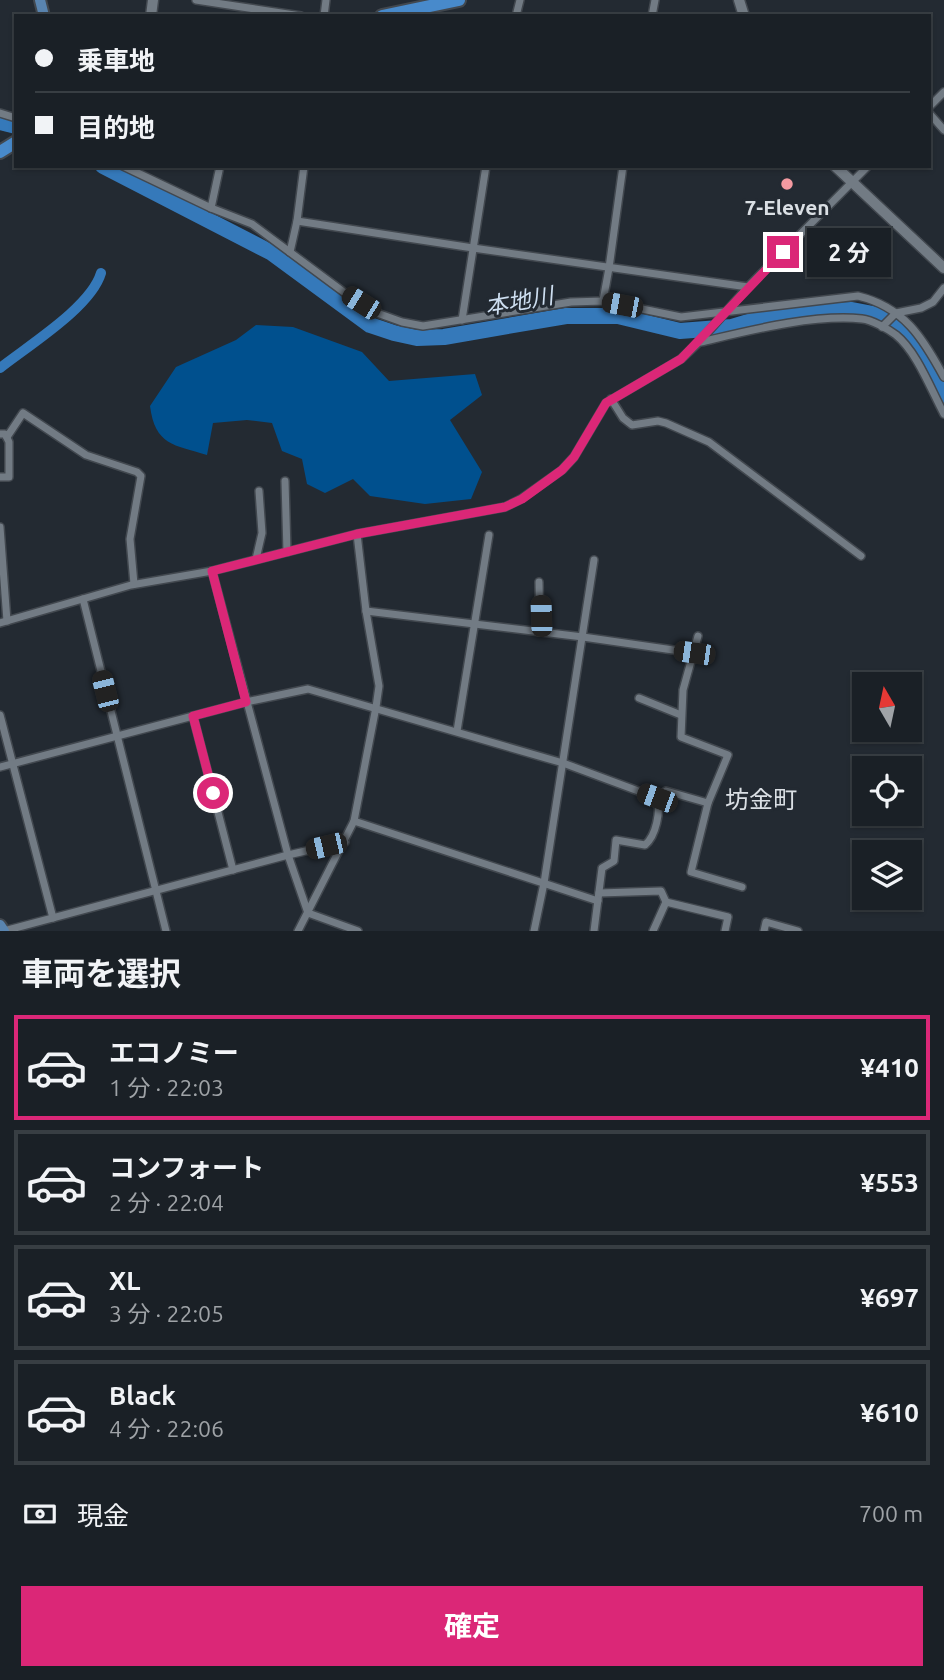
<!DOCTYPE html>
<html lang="ja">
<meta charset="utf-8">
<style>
body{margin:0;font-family:Ubuntu,"Noto Sans JP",sans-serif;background:#23282e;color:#f1f3f6;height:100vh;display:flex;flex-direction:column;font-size:26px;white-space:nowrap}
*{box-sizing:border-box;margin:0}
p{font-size:23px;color:#9fa3a7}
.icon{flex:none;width:38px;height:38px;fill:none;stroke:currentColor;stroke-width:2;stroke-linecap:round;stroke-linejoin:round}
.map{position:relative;height:931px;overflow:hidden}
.side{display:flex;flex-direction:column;background:#1a2026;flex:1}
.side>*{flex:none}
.banner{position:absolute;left:14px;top:14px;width:917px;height:154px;border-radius:0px;box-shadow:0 2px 5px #0004,0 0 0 2px #383e43;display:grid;align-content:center;height:154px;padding:0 21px;background:#1a2026}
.needle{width:46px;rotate:351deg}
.buttons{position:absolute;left:852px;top:672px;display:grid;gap:14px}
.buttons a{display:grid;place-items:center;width:70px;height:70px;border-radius:0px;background:#1a2026;box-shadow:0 2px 5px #0004,0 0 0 2px #383e43;font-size:35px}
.end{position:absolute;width:32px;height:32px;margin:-16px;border:9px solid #db2777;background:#fff;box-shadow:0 0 0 4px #fff}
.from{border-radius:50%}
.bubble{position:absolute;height:49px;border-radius:0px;background:#1a2026;box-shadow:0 2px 5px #0004,0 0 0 2px #383e43;font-size:23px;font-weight:700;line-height:49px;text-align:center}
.car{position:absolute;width:21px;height:42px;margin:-21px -10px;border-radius:9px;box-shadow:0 0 5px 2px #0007;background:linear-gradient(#222 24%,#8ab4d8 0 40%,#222 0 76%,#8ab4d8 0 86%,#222 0)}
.banner b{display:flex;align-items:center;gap:24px;height:66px;font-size:26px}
.banner b+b{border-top:2px solid #383e43}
.banner i{width:18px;height:18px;background:#f1f3f6}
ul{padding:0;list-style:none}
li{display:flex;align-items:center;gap:21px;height:105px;margin:0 14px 10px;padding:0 7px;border:4px solid #383e43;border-radius:0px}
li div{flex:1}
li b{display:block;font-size:26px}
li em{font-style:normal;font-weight:700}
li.current{border-color:#db2777}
li>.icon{width:63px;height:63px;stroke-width:1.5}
h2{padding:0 21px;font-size:32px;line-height:84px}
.pay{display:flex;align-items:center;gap:18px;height:77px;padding:0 21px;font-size:26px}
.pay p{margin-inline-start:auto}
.action{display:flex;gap:14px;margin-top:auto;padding:14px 21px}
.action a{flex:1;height:80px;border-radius:0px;background:#db2777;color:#fff;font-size:28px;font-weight:700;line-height:80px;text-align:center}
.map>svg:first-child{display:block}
.forest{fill:#00508e}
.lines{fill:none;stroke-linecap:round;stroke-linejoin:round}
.canal{stroke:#3579ba;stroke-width:10}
.river{stroke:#3579ba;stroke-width:16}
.street-casing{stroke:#42484f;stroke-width:10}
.secondary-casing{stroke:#42484f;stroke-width:13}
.primary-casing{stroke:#42484f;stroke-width:14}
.highway-casing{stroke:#42484f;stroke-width:16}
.street{stroke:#727b84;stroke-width:7}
.secondary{stroke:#727b84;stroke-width:10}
.primary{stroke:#5984af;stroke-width:10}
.highway{stroke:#488acb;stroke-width:12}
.route{stroke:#db2777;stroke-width:9}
.poi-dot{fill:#f49aa1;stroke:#232a32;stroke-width:2.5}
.labels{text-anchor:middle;stroke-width:6;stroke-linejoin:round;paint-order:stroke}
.poi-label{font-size:21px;font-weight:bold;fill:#dadfe4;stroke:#232a32}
.water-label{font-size:23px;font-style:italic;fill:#cddef0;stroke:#232a32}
.quarter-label{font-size:24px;fill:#dadfe4;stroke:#232a32}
</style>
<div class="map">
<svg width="944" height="931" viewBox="0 0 944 931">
<rect width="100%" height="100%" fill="#232a32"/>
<path class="forest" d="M256,325L293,327L362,352L389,381L475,374L482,395L450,420L482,472L471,499L425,504L370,496L353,479L325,493L307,484L302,459L282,451L272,423L247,420L213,423L207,455C174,445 155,445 150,406L176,367L236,340Z"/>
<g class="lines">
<path class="canal" d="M0,368C29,345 91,307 101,273"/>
<g class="river">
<polyline points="0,122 16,126"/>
<polyline points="103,166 272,253 370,325 394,333 417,338 444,337 566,316 618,316 680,331 732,327 765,317 810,311 852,310 873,314 896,322 928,365 944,397"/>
</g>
<defs>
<g id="street">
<polyline points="196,0 301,16"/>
<polyline points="324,16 326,0"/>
<polyline points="516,16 520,0"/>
<polyline points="652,16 655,0"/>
<polyline points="929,107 944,92"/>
<polyline points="0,113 16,118"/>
<polyline points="929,113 944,130"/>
<path d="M123,166L211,208L252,224L345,293L377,313L402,322L423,326L571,302L603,301L681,317L858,296C904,307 923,338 944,377"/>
<polyline points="211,208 220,166"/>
<polyline points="297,221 473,248 748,287"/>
<polyline points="290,252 297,221 304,166"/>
<polyline points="603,301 609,268 623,166"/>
<polyline points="462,320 486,166"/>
<polyline points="882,327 896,313 921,308 933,302 944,288"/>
<path d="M701,342C748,331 813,314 862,319C872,320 888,329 896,335C917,352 931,390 944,414"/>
<polyline points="611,399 623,418 632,425 658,421 666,423 709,442 861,556"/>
<polyline points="0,434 5,434 9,442 9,477 0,477"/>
<polyline points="7,437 23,413 86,455 137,472 141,476 130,539 134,584"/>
<polyline points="285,481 287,552"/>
<polyline points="0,527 7,621"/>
<polyline points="256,559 262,533 259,491"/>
<polyline points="212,571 288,855 308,913"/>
<polyline points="539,582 540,631"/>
<polyline points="83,599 166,931"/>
<polyline points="366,611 583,637 694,653"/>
<polyline points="0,623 131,585 212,571 357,534 505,507 521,499 562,470 574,457 606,403 681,359 699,342 748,287 868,166"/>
<polyline points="639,698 681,715"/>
<polyline points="0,715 53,918"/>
<polyline points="193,716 233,870"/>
<polyline points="457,731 489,535"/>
<path d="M0,767L246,702L308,689L563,763L657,798C661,811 656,836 645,845L616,840L614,861L602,868L594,931"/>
<polyline points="657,798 666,791 708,803 728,755 681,737 683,690 698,636"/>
<polyline points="708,803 691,872 742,887"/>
<polyline points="354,821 598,901"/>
<polyline points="599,893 661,891 666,902 653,931"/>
<polyline points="666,902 728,917 725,931"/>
<polyline points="308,913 358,931"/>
<polyline points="4,931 288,855 345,842"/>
<polyline points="298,931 354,821 376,707 379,686 366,611 357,534"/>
<polyline points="534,931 544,883 594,560"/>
<polyline points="764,931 766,922 798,931"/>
</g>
<g id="secondary">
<polyline points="739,0 744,16"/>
<polyline points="151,16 153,0"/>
<polyline points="835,166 944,268"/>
</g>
<g id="primary">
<polyline points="40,0 44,16"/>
<polyline points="0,925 4,931"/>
</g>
<g id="highway">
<polyline points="382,16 459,0"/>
<polyline points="0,152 16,142"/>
</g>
</defs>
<use href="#street" class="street-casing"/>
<use href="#secondary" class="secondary-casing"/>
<use href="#primary" class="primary-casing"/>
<use href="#highway" class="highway-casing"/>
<use href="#street" class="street"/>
<use href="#secondary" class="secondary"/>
<use href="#primary" class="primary"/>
<use href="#highway" class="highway"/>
</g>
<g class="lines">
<polyline class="route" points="213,793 193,716 246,702 212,571 357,534 505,507 522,499 562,470 574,457 606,403 681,359 783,252"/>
</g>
<circle class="poi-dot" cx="787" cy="184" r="7"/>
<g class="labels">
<g class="poi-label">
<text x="787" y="215">7-Eleven</text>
</g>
<g class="water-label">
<text transform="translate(519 301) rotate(-10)" y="8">本地川</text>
</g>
<g class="quarter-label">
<text x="761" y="808">坊金町</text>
</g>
</g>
</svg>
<div class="buttons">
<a><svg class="needle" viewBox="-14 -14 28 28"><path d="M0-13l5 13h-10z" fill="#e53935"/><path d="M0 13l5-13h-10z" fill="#9fa3a7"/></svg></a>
<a><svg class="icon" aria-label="locate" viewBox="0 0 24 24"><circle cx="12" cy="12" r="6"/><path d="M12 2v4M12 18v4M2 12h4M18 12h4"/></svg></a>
<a><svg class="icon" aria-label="layers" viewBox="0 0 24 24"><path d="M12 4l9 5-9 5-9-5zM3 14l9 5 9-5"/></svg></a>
</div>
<i class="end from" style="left:213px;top:793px"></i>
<i class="end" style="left:783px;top:252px"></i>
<div class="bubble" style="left:807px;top:228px;width:84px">2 分</div>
<i class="car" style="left:361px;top:303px;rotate:302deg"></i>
<i class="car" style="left:622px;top:305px;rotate:281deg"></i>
<i class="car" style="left:541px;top:616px;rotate:358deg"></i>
<i class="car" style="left:694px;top:653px;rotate:278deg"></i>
<i class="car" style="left:105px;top:691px;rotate:346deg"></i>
<i class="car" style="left:657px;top:798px;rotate:290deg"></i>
<i class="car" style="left:326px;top:846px;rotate:257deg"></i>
<div class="banner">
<b><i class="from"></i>乗車地</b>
<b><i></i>目的地</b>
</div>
</div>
<section class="side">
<h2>車両を選択</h2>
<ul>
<li class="current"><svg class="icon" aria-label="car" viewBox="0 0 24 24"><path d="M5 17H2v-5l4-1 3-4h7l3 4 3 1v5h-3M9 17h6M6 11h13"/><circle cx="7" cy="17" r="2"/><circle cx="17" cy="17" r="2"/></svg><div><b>エコノミー</b><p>1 分 · 22:03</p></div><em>¥410</em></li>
<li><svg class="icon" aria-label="car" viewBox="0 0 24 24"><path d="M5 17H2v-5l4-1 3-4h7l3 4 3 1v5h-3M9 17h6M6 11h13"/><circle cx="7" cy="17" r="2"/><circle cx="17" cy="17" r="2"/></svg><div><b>コンフォート</b><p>2 分 · 22:04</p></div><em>¥553</em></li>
<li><svg class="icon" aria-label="car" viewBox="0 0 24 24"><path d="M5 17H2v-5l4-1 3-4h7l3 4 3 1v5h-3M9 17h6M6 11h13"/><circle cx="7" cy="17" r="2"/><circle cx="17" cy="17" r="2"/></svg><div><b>XL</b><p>3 分 · 22:05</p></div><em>¥697</em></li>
<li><svg class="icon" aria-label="car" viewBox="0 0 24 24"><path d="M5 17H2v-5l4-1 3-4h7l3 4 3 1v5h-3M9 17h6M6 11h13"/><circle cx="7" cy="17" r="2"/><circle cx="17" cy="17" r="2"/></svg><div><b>Black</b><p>4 分 · 22:06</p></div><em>¥610</em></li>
</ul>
<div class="pay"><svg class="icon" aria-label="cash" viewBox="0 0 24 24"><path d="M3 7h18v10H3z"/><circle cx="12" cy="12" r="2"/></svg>現金<p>700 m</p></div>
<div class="action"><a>確定</a></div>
</section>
